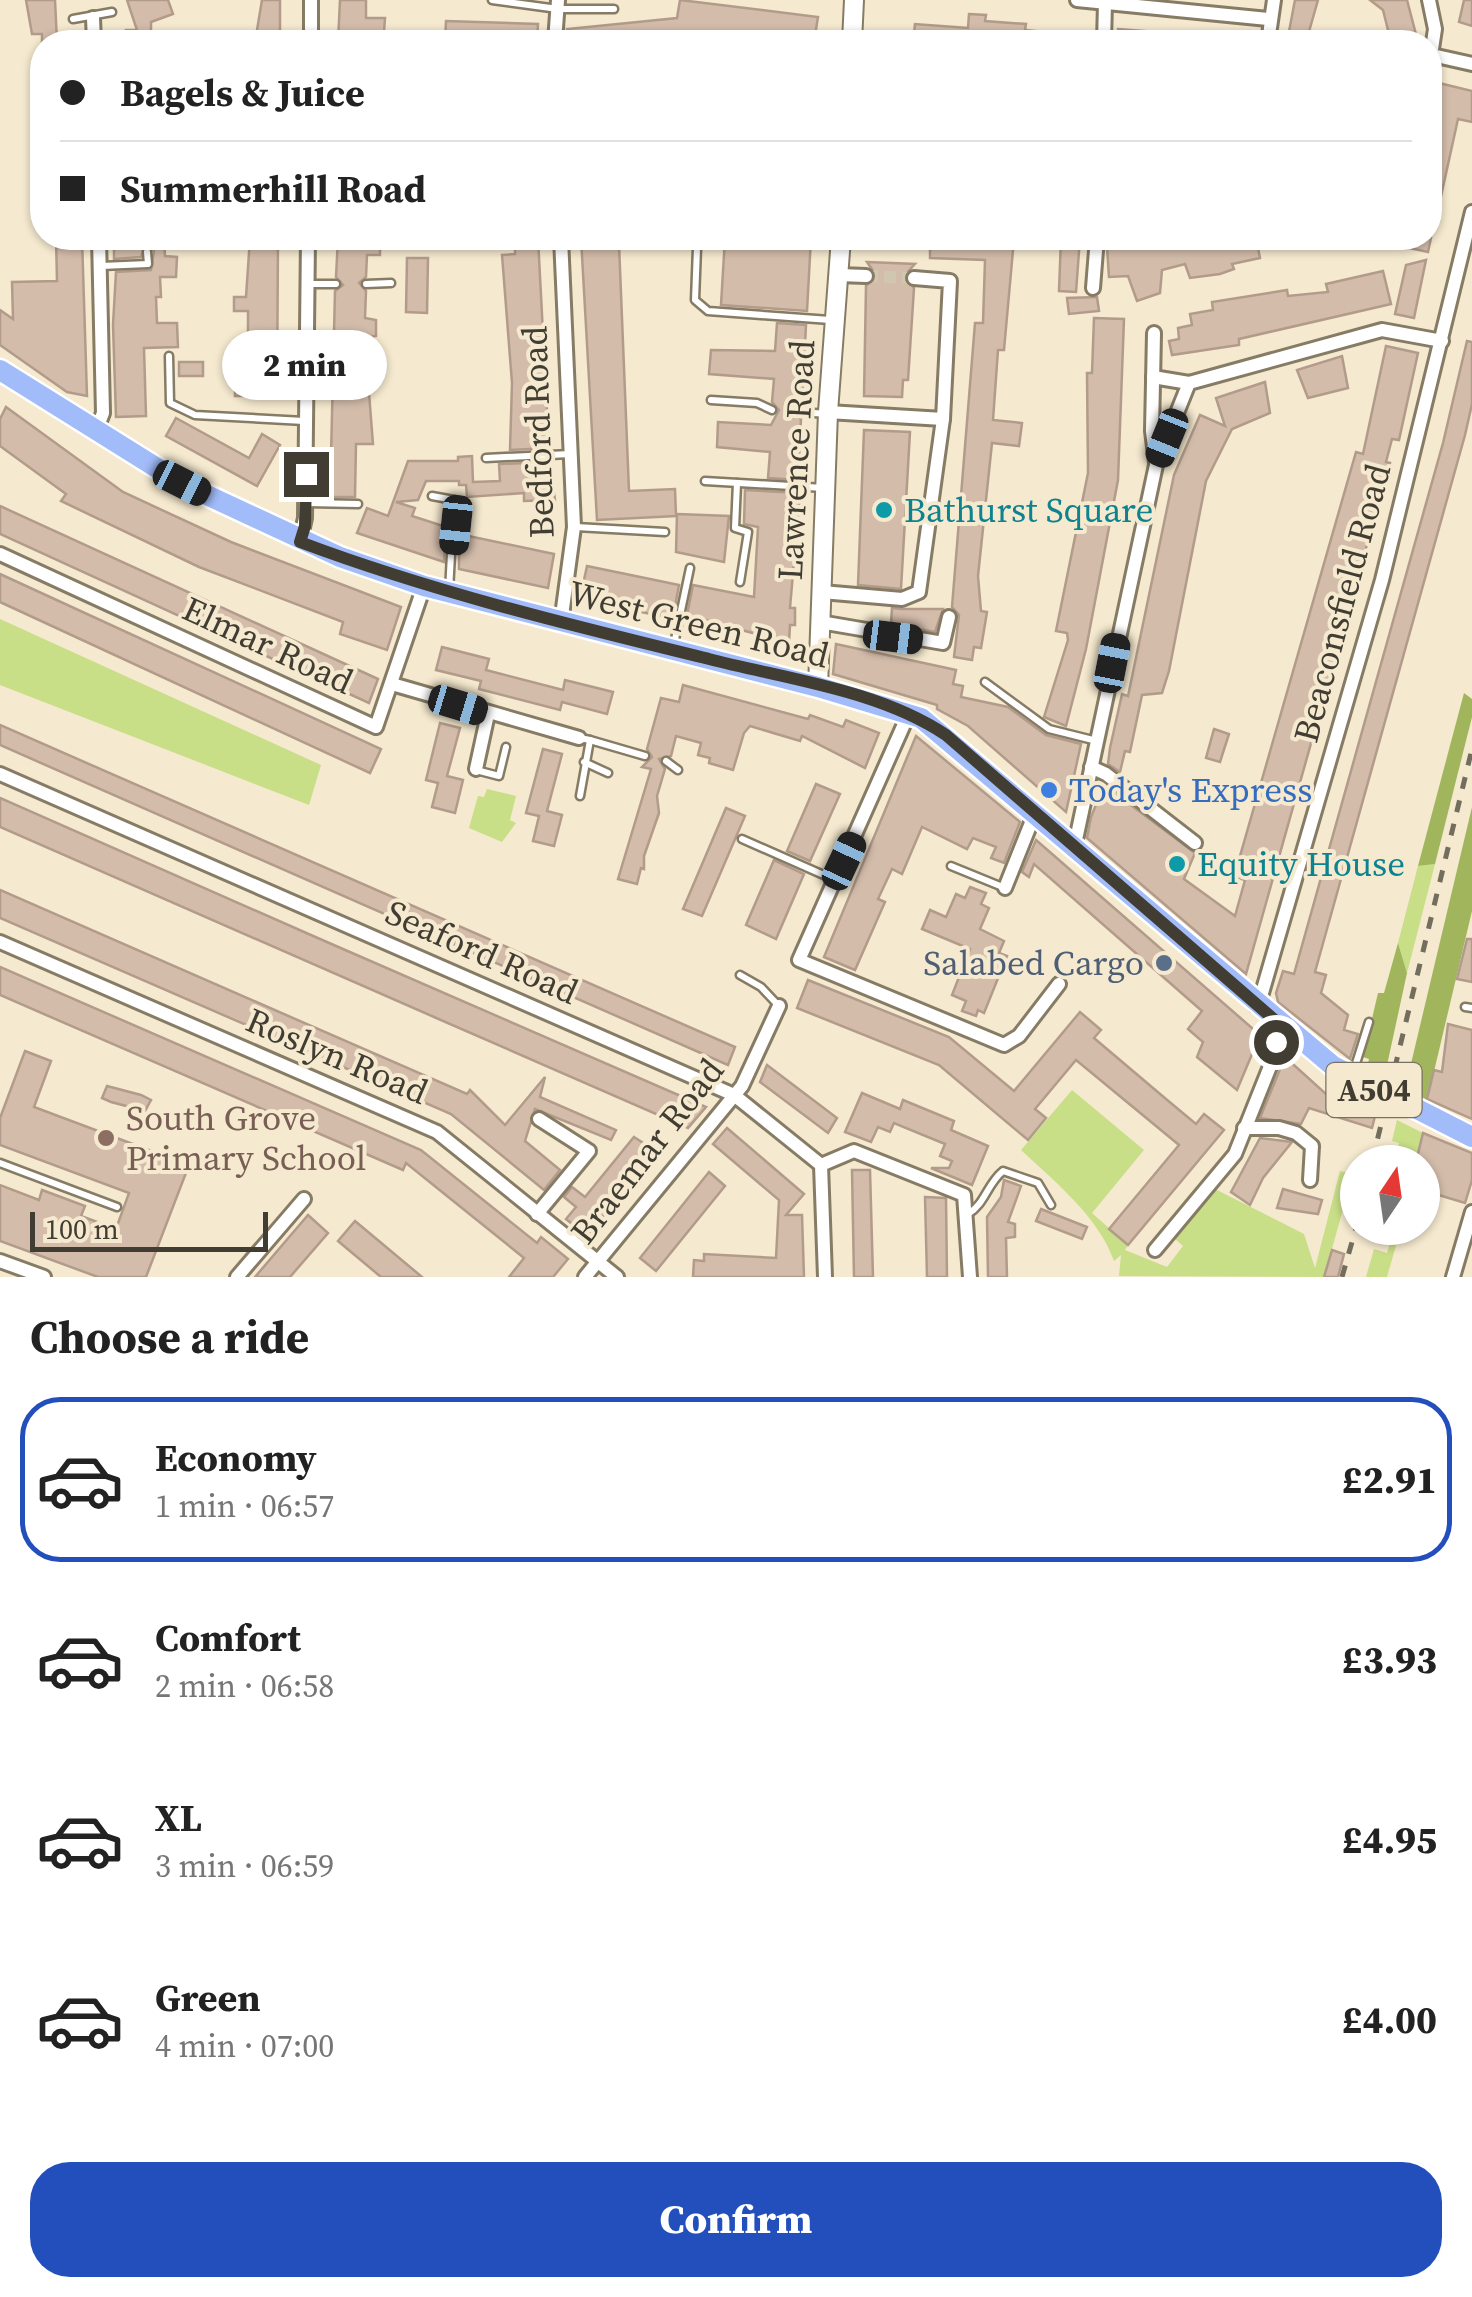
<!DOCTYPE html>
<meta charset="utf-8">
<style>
body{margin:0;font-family:"Source Serif 4",serif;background:#f6f6f6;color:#222;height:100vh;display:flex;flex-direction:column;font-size:38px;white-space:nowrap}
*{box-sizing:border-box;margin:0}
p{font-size:32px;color:#767676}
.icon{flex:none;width:55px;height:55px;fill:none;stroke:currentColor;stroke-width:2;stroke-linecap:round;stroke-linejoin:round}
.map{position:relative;height:1277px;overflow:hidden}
.panel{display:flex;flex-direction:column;background:#fff;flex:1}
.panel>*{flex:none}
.banner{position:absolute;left:30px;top:30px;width:1412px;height:220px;border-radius:40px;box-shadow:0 2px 8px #0004;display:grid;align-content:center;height:220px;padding:0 30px;background:#fff}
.needle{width:65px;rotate:13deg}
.controls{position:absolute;left:1340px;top:1145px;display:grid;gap:20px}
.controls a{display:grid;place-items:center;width:100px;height:100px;border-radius:50%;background:#fff;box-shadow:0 2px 8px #0004;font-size:50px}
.scale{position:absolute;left:30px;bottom:25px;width:238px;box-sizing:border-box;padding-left:10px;border:5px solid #413d32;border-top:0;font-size:28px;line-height:35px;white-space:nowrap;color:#413d32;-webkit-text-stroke:8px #f5e9cf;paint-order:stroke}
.end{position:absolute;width:45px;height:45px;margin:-22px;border:12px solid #413d32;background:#fff;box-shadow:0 0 0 5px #fff}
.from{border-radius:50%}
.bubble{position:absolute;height:70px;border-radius:35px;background:#fff;box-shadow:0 2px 8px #0004;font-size:32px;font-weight:800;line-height:70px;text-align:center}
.car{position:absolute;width:30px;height:60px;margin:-30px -15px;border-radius:12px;box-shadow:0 0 8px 2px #0007;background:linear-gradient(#222 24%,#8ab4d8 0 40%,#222 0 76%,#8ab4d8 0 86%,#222 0)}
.banner b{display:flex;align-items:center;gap:35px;height:95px;font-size:38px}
.banner b+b{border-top:2px solid #e0e0e0}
.banner i{width:25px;height:25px;background:#222}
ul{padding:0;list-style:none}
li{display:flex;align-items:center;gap:30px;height:165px;margin:0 20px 15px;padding:0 10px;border:5px solid transparent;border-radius:40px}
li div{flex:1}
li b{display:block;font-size:38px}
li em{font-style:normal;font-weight:800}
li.current{border-color:#234fbd}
li>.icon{width:90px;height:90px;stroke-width:1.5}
h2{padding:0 30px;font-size:45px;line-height:120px}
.button{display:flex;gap:20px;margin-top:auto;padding:20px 30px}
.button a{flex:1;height:115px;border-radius:40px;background:#234fbd;color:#fff;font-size:40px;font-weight:800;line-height:115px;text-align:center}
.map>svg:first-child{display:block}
.green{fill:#c8de87}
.forest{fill:#a1b55c}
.building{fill:#d3bcaa;stroke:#b29b8a;stroke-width:2.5}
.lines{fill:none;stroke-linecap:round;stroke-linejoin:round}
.street-tunnel{stroke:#d1c7b0;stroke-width:12;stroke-dasharray:12 6;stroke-linecap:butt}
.lane-casing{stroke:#867b64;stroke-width:11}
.street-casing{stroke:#867b64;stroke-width:18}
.secondary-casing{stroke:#867b64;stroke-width:22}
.primary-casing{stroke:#fff;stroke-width:25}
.lane{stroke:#fff;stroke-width:6}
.street{stroke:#fff;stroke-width:12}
.secondary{stroke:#fff;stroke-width:18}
.primary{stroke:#a1bcf9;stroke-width:20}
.rail{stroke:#736d5e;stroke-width:5;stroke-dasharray:12 12;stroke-linecap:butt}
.route{stroke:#413d32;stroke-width:12}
.culture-dot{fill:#0f9aa8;stroke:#f5e9cf;stroke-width:4}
.shop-dot{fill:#3f7fe0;stroke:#f5e9cf;stroke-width:4}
.service-dot{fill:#5c6f8a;stroke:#f5e9cf;stroke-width:4}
.education-dot{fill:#8d6e63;stroke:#f5e9cf;stroke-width:4}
.labels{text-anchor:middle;stroke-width:8;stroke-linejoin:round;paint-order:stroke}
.shield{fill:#f5e9cf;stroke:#777161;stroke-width:2.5}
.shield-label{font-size:32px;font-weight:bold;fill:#413d32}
.street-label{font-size:35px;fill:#413d32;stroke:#f5e9cf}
.culture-label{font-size:35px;fill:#0d838f;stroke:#f5e9cf;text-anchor:start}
.shop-label{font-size:35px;fill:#366cbe;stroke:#f5e9cf;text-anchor:start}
.service-label{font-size:35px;fill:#4e5e75;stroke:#f5e9cf;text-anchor:end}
.education-label{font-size:35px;fill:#785e54;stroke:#f5e9cf;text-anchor:start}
</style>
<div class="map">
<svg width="1472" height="1277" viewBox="0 0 1472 1277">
<rect width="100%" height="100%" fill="#f5e9cf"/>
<g class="green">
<polygon points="0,619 321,765 309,805 0,685"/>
<polygon points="487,789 516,796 510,820 516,823 502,842 469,828 478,796 484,797"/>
<polygon points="1435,864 1407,973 1398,943 1418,866"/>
<path d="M1072,1090L1144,1150L1092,1213L1128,1245L1125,1250L1167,1267L1183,1246L1174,1238L1215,1189L1304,1234L1315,1268L1340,1171L1353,1174L1324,1277L1119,1276L1121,1255L1114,1261C1098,1216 1055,1182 1021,1150Z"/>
<polygon points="1397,1120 1423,1133 1416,1162 1395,1162 1399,1143 1392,1141"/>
<polygon points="1395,1228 1401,1228 1387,1277 1366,1277 1374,1249 1387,1253"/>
</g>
<g class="forest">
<polygon points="1464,693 1472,699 1472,717 1435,864 1418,866"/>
<polygon points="1472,807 1472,911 1427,1101 1405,1089"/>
<polygon points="1398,943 1407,973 1384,1079 1367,1068 1369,1059 1363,1057 1378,993 1384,993"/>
</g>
<g class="building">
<polygon points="26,0 55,0 57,42 42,42 42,34 32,34"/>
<polygon points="127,0 168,0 173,14 151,22 151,42 126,42 126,30 137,30"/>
<polygon points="262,0 280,0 280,42 255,42"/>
<polygon points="340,0 366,0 366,18 385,18 384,32 374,32 374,42 338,42"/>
<polygon points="680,0 818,17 814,42 742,36 741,42 569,42 567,29 677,18"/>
<polygon points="1295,0 1318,0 1306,42 1287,42"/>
<polygon points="1370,0 1407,0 1418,42 1391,42 1383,10"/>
<polygon points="1464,0 1472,0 1472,26 1459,22"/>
<polygon points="969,14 986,15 985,21 1026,24 1025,30 1056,33 1055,42 913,42 915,24 968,28"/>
<polygon points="446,21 538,24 537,42 445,42"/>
<polygon points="1118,29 1169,33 1168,42 1117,42"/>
<polygon points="1439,83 1472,91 1472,122 1458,119 1436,219 1430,218 1430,145 1438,114 1430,112 1430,106"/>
<polygon points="56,238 82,238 87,396 67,392 0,345 0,310 13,319 12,282 57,281"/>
<polygon points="114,238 164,238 165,256 177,257 176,277 160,277 161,297 156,297 157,323 177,323 178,347 144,348 146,416 116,417 113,325 116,272 151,270 154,251 145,245 141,257 114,259"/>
<polygon points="250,238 278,238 277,396 235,396 235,364 248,364 248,311 234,311 234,297 246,297"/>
<polygon points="338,238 380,238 380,255 367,255 366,277 359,283 366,291 365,318 376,320 376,336 361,338 361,382 369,393 373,444 356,444 355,497 330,497 335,291 343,285 336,277"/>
<polygon points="515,238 538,238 549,448 510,450 512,383 502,255 515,254"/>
<polygon points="581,238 604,238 609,245 619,244 629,491 675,489 676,516 597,520"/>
<polygon points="725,238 811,238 807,311 721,305"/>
<polygon points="930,238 1014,239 1004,350 998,350 993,420 1022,423 1019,446 992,443 978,576 981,611 987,612 981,648 974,647 972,660 954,657 959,615 952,607 975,323 983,323 985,260 930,258"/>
<polygon points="1061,238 1080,238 1076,292 1059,291"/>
<polygon points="1155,238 1256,238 1260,258 1232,264 1234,269 1220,274 1190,278 1185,264 1162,270 1160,293 1137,301 1128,276 1109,277 1107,247"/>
<polygon points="1386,238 1431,238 1428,252 1386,243"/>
<polygon points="407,258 428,258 427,313 406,312"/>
<polygon points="1426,260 1414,318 1395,314 1406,265"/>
<polygon points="867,262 915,264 904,276 914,288 908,380 903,380 902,397 864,396 866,286 876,275"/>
<polygon points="1383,271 1391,304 1239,339 1239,345 1172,355 1169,341 1179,339 1178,328 1192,325 1190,314 1213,310 1212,302 1287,290 1288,296 1328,292 1326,284"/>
<polygon points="1097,297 1099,311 1069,314 1067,298"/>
<polygon points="1094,318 1124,319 1118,480 1086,649 1066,726 1044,717 1068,640 1067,633 1056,631 1088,473 1087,373 1092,373"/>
<polygon points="777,323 806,325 802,405 794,412 801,419 798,480 768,478 770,452 717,447 718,422 771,425 779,410 772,402 774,379 709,374 711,350 775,351"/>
<polygon points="1467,341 1472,342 1472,404 1465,435 1315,972 1326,975 1321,993 1348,1015 1344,1030 1358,1034 1350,1059 1278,1002 1276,993 1283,971 1294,974 1443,443"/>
<polygon points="1386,346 1418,353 1399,440 1392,439 1386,462 1390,463 1246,974 1087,838 1091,817 1104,785 1195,853 1184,879 1235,916 1245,880 1234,877 1356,452 1363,454"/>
<polygon points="1342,356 1348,388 1308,398 1297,370"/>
<rect x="179" y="362" width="24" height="14"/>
<polygon points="1265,382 1270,413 1232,429 1206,481 1169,671 1162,693 1142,695 1130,752 1125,751 1120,772 1108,764 1110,748 1122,694 1128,696 1174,475 1200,415 1225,426 1216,398"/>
<polygon points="6,407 123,492 231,542 401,607 387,650 340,634 343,622 199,567 61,501 66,494 0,446 0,419"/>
<polygon points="176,418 249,458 262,434 280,445 257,486 166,436"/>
<polygon points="864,430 910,432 901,589 858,585"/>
<polygon points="472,456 473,482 500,481 499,464 550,462 555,500 524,501 524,493 467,497 466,485 459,485 459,481 426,481 418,500 396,502 415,508 412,516 446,527 444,562 357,533 367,508 388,516 408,461 458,461 458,457"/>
<polygon points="745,490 800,493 790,608 795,608 795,625 790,625 789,643 687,615 693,585 754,597 758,527 744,524"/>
<polygon points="0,506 378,679 369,703 0,534"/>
<polygon points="677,514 729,516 724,562 676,552"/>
<polygon points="459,534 554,554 548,588 459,569"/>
<polygon points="587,566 679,585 674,612 670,618 580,599"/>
<polygon points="0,574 381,749 370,773 0,602"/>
<polygon points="892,608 901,609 943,609 935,632 891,624"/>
<polygon points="836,644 956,670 953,684 963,686 961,697 1008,707 1046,735 1081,744 1066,812 968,726 937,709 937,705 833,674"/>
<polygon points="442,647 489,659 486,670 563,690 565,680 613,692 607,714 562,702 560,710 479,689 481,681 436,670"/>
<polygon points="683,685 808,719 810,715 843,727 846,720 879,733 865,768 802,736 800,741 750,726 744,733 733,770 709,763 710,758 698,755 701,743 676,736 671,756 659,759 665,769 657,796 659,813 644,856 644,869 641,868 637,884 618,879 651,769 642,767 652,757 647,749 661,698 679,702"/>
<polygon points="440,723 460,728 447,776 463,780 455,813 432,807 438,783 426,780"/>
<polygon points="0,725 735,1047 728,1065 0,745"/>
<polygon points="1214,729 1229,734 1220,762 1206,758"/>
<polygon points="916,736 1020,822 1004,863 991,858 996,847 973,838 967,849 922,827 902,874 892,869 878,899 885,902 855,970 824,957"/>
<polygon points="543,749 562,754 547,811 562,815 554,846 533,841 539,816 526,813"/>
<polygon points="816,784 840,794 810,861 787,851"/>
<polygon points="0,798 320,939 706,1107 688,1128 434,1017 0,827"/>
<polygon points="726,808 745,816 702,916 683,909"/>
<polygon points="1036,840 1260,1035 1237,1090 1197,1057 1203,1042 1188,1029 1202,1011 1034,864 1029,877 1022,872"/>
<polygon points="774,860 804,874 776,939 746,925"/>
<polygon points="970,887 986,893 981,904 989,908 980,929 1004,941 999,953 1007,956 984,1013 978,1010 976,1016 962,1011 966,1001 952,995 970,949 922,929 930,910 946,917 956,894 965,898"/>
<polygon points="0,890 467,1094 470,1090 505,1125 545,1077 540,1097 616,1130 611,1140 535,1109 525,1141 560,1170 544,1190 451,1114 0,918"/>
<polygon points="1467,939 1472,939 1472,982 1457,979"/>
<polygon points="0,967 421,1150 537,1243 541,1237 568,1259 553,1277 509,1277 524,1258 406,1163 403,1170 0,995"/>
<polygon points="808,980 949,1037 1014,1091 1080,1012 1101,1030 1094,1038 1166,1099 1196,1124 1204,1114 1224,1130 1128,1245 1109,1229 1179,1145 1076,1060 1035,1109 1046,1118 1028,1140 939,1065 797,1008"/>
<polygon points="1448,1024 1472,1030 1472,1119 1427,1099 1434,1070 1442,1072"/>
<polygon points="25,1051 51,1061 34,1107 189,1165 146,1277 98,1277 0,1241 0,1185 39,1200 42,1190 85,1206 81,1216 116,1229 129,1193 0,1145 0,1118"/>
<polygon points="1285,1057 1327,1095 1376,1112 1372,1128 1309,1108 1301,1124 1260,1118"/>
<polygon points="767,1065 837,1118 828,1133 760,1082"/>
<polygon points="107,1086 141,1095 151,1100 145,1111 111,1102 102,1098"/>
<polygon points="862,1093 900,1109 903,1100 954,1121 951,1130 988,1146 972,1185 931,1168 949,1168 952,1161 940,1156 945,1144 894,1123 890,1132 878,1127 871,1142 845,1132"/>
<polygon points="727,1128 804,1194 786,1215 802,1215 804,1277 693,1277 694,1260 704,1261 704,1254 776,1258 779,1200 713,1144"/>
<polygon points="1423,1133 1472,1153 1472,1180 1465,1203 1422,1190 1422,1162 1416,1162"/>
<polygon points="634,1137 656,1151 587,1236 566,1219 576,1207 564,1197 572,1187 585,1197"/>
<polygon points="1260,1138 1292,1142 1263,1178 1250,1205 1231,1192"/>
<polygon points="852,1170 870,1170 873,1277 854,1277"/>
<polygon points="709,1172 725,1186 656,1271 640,1258"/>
<polygon points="1004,1180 1021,1186 1008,1222 1015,1224 1015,1237 1006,1238 1007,1277 988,1277 987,1217 1001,1197"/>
<polygon points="1283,1189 1322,1200 1318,1214 1277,1208"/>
<polygon points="925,1197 946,1198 947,1277 927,1277"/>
<polygon points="1041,1209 1087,1227 1082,1239 1036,1221"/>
<polygon points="308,1215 328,1233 290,1277 255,1277"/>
<polygon points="355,1221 422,1277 381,1277 338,1241"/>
<polygon points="1332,1250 1344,1254 1338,1277 1324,1277"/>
</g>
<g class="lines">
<polyline class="street-tunnel" points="866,276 914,278"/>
<defs>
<g id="lane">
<polyline points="492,0 558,9 614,9"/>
<polyline points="73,19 112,12"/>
<polyline points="697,248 695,300 708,311 830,320"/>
<polyline points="101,266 148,264 147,252"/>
<polyline points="307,284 336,284"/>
<polyline points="366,284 391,283"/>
<polyline points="169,356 170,403 195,415 304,421"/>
<polyline points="711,400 757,403 772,410"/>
<polyline points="801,412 827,414"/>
<polyline points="486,458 570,454"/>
<polyline points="705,481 824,488"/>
<polyline points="737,483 735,528 748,532 740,582"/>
<polyline points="432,496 454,500 449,591"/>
<polyline points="307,503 358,504"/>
<polyline points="576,527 665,532"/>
<polyline points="674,644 690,568"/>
<polyline points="985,682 1049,729 1097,741"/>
<polyline points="590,740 645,756"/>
<polyline points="666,761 678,770"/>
<polyline points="584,762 608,773"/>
<polyline points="476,770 499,776 506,747"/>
<polyline points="580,796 590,740 580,738"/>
<polyline points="742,839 835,880"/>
<polyline points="951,866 1005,888"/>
<polyline points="740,975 761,987 778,1005"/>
<polyline points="1465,1007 1472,1008"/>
<polyline points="1353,1073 1369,1022"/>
<polyline points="0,1163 117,1207"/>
<path d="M968,1214C985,1204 987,1184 1003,1171L1038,1183L1051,1205"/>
</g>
<g id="street">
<polyline points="1077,0 1268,19"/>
<polyline points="1429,0 1435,29 1430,62"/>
<polyline points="93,18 94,42"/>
<polyline points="311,42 311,0"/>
<polyline points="555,42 558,0"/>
<polyline points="1104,42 1105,3"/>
<polyline points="1268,42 1274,0"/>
<polyline points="1432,55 1472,64"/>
<polyline points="839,275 866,276"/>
<polyline points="1093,288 1097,238"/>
<polyline points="1154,333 1152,431 1156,463"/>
<polyline points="1153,377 1189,383"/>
<polyline points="828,412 943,419 950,281 914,278"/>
<polyline points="96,431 103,413 99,238"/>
<polyline points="300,541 305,518 308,238"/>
<polyline points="0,554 376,727 424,586"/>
<polyline points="822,592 902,599 919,592 943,419"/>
<polyline points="820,622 943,643 949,617"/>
<polyline points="561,623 574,527 561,238"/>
<polyline points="392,684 579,738"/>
<polyline points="909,713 799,960 1004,1045 1019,1036 1059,984"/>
<polyline points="1091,767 1106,774 1195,843"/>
<polyline points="476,769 488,714"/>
<polyline points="0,774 734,1095 821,1165 825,1277"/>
<polyline points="1071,845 1077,835 1156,465 1189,383 1382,330 1442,341"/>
<polyline points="1005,888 1035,813"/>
<polyline points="0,942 437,1132 617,1277"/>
<polyline points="1255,1005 1262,993 1382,580 1472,212"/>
<polyline points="1244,1128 1279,1128 1296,1133 1312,1146 1310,1180"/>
<polyline points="821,1165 854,1151 964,1195 970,1277"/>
<polyline points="537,1214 589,1151 539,1119"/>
<polyline points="1155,1250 1235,1154 1285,1029"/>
<polyline points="0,1261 44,1277"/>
<polyline points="237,1277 304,1199"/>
<polyline points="585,1277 742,1086 779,1006"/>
<polyline points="1453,1277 1472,1212"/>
</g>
<g id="secondary">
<polyline points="852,42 854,0"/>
<polyline points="818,687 828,412 841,238"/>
</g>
<polyline id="primary" points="0,370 181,483 340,557 424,586 818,687 921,718 1333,1066 1472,1137"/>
</defs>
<use href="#lane" class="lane-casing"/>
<use href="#street" class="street-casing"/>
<use href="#secondary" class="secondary-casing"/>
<use href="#primary" class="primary-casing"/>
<use href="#lane" class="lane"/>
<use href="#street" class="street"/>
<use href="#secondary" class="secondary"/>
<use href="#primary" class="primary"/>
<g class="rail">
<polyline points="1372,1162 1472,749"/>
<polyline points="1342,1277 1358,1221"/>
</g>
</g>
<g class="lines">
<path class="route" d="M306,474L305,526L300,542C433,592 570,625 709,659C786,679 879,690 946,735L1285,1029L1276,1042"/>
</g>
<g class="culture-dot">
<circle cx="884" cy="510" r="10"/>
<circle cx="1177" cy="864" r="10"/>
</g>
<circle class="shop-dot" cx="1049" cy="790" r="10"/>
<circle class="service-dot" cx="1164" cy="963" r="10"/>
<circle class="education-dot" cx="106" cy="1138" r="10"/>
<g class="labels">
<rect class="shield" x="1326.5" y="1063" width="95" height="54" rx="8"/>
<g class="shield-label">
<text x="1374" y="1101">A504</text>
</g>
<g class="street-label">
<text transform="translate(538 432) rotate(-92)" y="12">Bedford Road</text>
<text transform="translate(796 460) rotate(-87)" y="12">Lawrence Road</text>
<text transform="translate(1342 603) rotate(-75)" y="12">Beaconsfield Road</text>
<text transform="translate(699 624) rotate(14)" y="12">West Green Road</text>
<text transform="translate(268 645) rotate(25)" y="12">Elmar Road</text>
<text transform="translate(482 952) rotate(24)" y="12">Seaford Road</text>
<text transform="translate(337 1056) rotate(23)" y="12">Roslyn Road</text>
<text transform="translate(647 1151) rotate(-52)" y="12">Braemar Road</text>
</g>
<g class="culture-label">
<text x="904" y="522">Bathurst Square</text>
<text x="1197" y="876">Equity House</text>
</g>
<g class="shop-label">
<text x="1069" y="802">Today's Express</text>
</g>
<g class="service-label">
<text x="1144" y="975">Salabed Cargo</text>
</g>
<g class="education-label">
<text x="126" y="1130">South Grove<tspan x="126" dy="40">Primary School</tspan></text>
</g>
</g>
</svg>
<div class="controls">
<a><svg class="needle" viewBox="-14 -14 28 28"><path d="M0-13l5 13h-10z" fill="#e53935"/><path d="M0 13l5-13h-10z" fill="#767676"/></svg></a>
</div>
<div class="scale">100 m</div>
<i class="end from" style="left:1276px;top:1042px"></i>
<i class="end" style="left:306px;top:474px"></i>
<div class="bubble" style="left:222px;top:330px;width:165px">2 min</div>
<i class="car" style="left:1167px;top:438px;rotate:202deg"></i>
<i class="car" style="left:182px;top:483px;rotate:117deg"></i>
<i class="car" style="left:456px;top:525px;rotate:186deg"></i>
<i class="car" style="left:893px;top:637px;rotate:97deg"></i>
<i class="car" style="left:1112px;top:663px;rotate:11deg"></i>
<i class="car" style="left:458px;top:705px;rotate:107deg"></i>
<i class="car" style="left:844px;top:861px;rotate:25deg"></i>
<div class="banner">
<b><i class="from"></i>Bagels &amp; Juice</b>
<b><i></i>Summerhill Road</b>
</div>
</div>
<section class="panel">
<h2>Choose a ride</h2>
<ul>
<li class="current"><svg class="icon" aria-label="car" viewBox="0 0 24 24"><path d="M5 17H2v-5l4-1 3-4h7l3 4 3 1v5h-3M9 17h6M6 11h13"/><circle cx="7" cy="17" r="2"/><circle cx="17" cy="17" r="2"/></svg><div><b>Economy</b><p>1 min · 06:57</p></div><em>£2.91</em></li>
<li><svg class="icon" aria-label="car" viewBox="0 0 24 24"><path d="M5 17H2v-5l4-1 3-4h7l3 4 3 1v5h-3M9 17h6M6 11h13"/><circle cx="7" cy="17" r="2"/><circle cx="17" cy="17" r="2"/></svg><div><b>Comfort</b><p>2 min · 06:58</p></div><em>£3.93</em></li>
<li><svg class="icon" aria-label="car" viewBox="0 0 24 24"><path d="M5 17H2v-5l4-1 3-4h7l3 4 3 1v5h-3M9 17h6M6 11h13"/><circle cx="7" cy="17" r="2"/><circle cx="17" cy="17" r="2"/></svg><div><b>XL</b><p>3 min · 06:59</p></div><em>£4.95</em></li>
<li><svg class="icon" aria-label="car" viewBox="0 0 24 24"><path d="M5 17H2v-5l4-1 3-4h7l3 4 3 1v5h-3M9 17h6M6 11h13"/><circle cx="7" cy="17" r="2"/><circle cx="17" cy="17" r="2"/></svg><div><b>Green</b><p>4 min · 07:00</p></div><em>£4.00</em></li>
</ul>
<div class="button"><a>Confirm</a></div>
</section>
